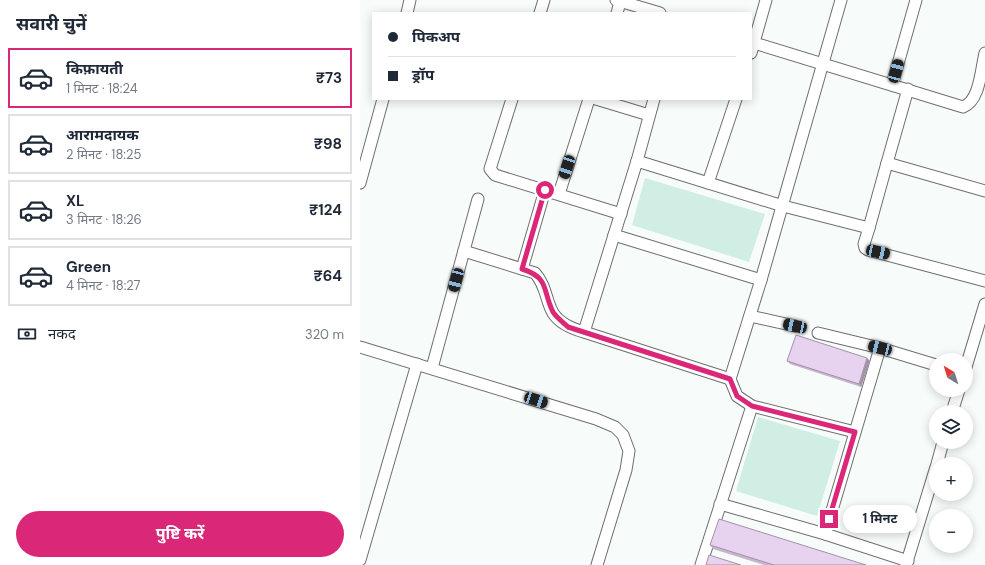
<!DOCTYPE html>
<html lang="hi">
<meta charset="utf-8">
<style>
body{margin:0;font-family:"DM Sans","Noto Sans Devanagari",sans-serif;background:#f6f6f7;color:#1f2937;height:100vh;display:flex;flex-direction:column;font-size:15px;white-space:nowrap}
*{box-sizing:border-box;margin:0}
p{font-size:13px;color:#747a83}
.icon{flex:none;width:22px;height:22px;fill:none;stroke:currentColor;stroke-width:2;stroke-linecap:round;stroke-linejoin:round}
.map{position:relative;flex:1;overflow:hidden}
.details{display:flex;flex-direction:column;background:#fff;width:360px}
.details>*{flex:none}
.banner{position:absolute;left:12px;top:12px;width:380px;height:88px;border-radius:0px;box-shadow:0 2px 10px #0003;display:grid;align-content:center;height:88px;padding:0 16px;background:#fff}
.needle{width:26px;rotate:322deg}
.tools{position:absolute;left:569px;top:353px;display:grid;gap:8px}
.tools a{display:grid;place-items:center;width:44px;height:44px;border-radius:50%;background:#fff;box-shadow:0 2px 10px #0003;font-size:20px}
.end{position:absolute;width:18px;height:18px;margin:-9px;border:5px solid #db2777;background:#fff;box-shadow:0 0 0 2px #fff}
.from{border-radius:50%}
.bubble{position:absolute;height:28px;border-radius:14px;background:#fff;box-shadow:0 2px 10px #0003;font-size:13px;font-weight:700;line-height:28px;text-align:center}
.car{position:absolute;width:12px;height:24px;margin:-12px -6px;border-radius:5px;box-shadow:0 0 3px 1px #0007;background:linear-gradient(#222 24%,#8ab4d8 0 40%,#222 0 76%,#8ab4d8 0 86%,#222 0)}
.banner b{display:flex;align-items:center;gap:14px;height:38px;font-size:15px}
.banner b+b{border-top:1px solid #e0e1e3}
.banner i{width:10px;height:10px;background:#1f2937}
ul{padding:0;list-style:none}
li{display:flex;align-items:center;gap:12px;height:60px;margin:0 8px 6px;padding:0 8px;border:2px solid #e0e1e3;border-radius:0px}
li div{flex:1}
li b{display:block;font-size:15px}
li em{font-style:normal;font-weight:700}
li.selected{border-color:#db2777}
li>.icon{width:36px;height:36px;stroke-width:1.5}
h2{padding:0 16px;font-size:18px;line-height:48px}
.pay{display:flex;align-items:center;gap:10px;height:44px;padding:0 16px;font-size:15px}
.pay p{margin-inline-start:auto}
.cta{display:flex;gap:8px;margin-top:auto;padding:8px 16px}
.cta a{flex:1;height:46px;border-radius:24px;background:#db2777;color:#fff;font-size:16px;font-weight:700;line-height:46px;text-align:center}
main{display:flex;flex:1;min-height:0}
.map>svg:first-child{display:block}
.green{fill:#d0eee3}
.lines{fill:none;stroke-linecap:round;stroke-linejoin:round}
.street-casing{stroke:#6d706f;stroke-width:13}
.street{stroke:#fff;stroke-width:11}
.wall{fill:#c7b5ce}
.shaded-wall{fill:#a293a7}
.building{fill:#e7d2ef;stroke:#a293a7}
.route{stroke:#db2777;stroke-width:5}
</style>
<main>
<section class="details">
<h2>सवारी चुनें</h2>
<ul>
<li class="selected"><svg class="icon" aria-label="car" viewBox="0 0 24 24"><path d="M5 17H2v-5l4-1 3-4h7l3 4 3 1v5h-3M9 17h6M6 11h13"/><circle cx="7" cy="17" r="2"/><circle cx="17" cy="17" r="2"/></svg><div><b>किफ़ायती</b><p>1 मिनट · 18:24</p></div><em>₹73</em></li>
<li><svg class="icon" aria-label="car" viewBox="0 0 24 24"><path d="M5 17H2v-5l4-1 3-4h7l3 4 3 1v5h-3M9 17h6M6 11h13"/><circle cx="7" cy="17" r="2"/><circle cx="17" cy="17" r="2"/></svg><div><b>आरामदायक</b><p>2 मिनट · 18:25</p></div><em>₹98</em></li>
<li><svg class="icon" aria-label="car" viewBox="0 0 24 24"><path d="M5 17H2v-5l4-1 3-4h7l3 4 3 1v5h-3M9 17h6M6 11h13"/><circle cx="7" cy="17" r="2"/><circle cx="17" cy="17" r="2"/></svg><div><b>XL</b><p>3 मिनट · 18:26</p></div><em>₹124</em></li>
<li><svg class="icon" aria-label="car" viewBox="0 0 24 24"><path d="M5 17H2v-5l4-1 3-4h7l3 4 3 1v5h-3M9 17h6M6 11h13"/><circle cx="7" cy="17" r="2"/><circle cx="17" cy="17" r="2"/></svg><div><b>Green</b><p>4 मिनट · 18:27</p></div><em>₹64</em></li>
</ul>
<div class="pay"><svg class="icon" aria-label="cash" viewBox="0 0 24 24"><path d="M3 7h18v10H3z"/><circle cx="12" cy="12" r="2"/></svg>नकद<p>320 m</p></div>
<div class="cta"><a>पुष्टि करें</a></div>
</section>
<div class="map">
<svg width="625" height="565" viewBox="0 0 625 565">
<rect width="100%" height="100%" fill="#f7fbf9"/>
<g class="green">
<polygon points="285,178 405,214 389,262 272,225"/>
<polygon points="398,417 480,441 457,516 376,491"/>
</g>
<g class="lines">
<defs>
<g id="street">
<polyline points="256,0 300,13"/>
<polyline points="47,13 50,0"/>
<polyline points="180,13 184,0"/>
<polyline points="257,13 260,2"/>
<path d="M391,42L603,107C620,101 621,69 625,53"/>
<polyline points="391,53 406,0"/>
<polyline points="532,85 556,0"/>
<polyline points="152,99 130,169 135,175 261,214"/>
<polyline points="236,99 289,115"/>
<polyline points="294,99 277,161 423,206 509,228 527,163 625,191"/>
<polyline points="527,163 548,89"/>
<polyline points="0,183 23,99"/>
<polyline points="348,183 376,99"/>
<polyline points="199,194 229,99"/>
<polyline points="509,228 504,244 505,248 508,250 625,281"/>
<polyline points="254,235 401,280 481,0"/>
<path d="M104,251L175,273C187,287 185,299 193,313C200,324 213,329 224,332L277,161"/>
<polyline points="162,269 185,190"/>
<polyline points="390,316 435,326"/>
<polyline points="224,332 370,379 401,280"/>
<polyline points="458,333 520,348 576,365"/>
<polyline points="0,347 236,419 255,427 263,435 269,451 266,470 237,565"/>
<polyline points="606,367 625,304"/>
<polyline points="72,368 118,199"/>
<polyline points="370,379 377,396 392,406 495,432"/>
<polyline points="592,412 599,390"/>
<polyline points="577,464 583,442"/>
<polyline points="360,504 465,534 548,561"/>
<polyline points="465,534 520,348"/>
<polyline points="0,560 57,364"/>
<polyline points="341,565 392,406"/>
<polyline points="546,565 576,467"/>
</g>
</defs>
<use href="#street" class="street-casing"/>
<use href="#street" class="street"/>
</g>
<g class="wall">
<polygon points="427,361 510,361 501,387 430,364"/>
<polygon points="350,545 506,565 404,565 353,549"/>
</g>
<polygon class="shaded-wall" points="507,358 510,361 501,387 499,384"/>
<g class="building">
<polygon points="436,335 507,358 499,384 427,361"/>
<polygon points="359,519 506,565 414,565 350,545"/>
<polygon points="349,555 381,565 346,565"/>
</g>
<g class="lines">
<path class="route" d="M185,190L162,269C190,278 182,290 193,312C196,317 204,323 208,327L370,379L377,396L392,406L495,432L469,519"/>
</g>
</svg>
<div class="tools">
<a><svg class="needle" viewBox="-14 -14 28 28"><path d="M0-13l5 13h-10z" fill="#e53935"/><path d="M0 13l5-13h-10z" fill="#747a83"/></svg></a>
<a><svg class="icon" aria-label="layers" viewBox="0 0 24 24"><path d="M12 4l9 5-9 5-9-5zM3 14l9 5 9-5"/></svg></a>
<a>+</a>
<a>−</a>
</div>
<i class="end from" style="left:185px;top:190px"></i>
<i class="end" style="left:469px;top:519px"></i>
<div class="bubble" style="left:483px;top:505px;width:74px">1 मिनट</div>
<i class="car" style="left:536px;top:71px;rotate:15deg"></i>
<i class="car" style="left:207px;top:167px;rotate:198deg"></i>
<i class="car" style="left:518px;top:252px;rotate:102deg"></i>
<i class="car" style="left:96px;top:280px;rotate:195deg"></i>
<i class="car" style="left:435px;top:326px;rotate:282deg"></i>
<i class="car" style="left:520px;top:348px;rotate:284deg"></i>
<i class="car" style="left:176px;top:400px;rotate:108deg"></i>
<div class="banner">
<b><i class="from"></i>पिकअप</b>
<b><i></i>ड्रॉप</b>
</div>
</div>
</main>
